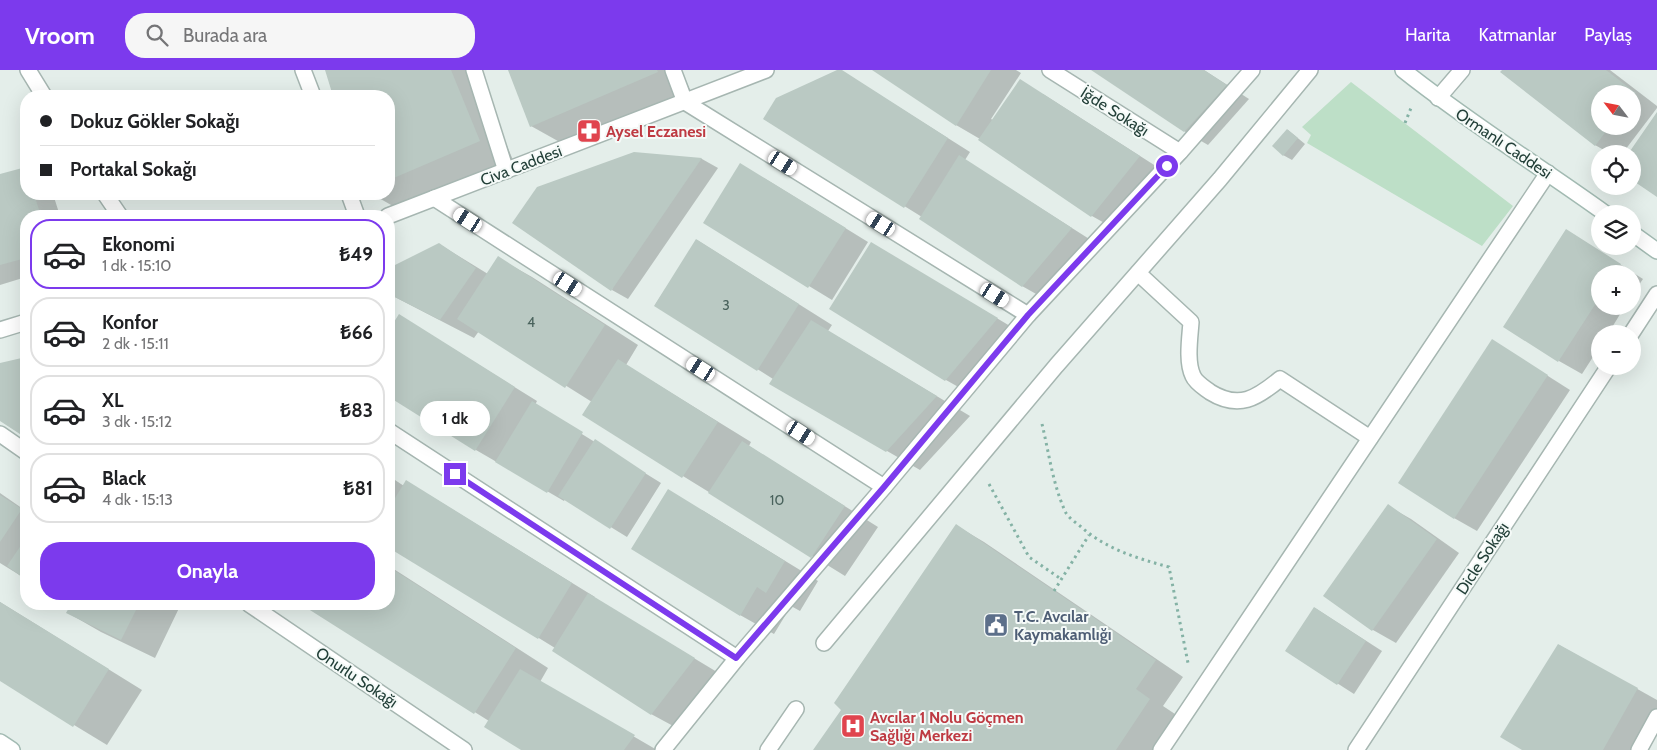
<!DOCTYPE html>
<html lang="tr">
<meta charset="utf-8">
<style>
body{margin:0;font-family:Cabin,sans-serif;background:#f6f6f6;color:#202124;height:100vh;display:flex;flex-direction:column;font-size:19px;white-space:nowrap}
*{box-sizing:border-box;margin:0}
p{font-size:16px;color:#757577}
.icon{flex:none;width:28px;height:28px;fill:none;stroke:currentColor;stroke-width:2;stroke-linecap:round;stroke-linejoin:round}
.map{position:relative;flex:1;overflow:hidden}
.drawer{position:absolute;left:20px;top:140px;width:375px;height:400px;display:flex;flex-direction:column;background:#fff;border-radius:20px;box-shadow:0 5px 20px #0002}
.drawer>*{flex:none}
.hud{position:absolute;left:20px;top:20px;width:375px;height:110px;border-radius:20px;box-shadow:0 5px 20px #0002;display:grid;align-content:center;height:110px;padding:0 20px;background:#fff}
.needle{width:32px;rotate:302deg}
.tools{position:absolute;left:1591px;top:15px;display:grid;gap:10px}
.tools a{display:grid;place-items:center;width:50px;height:50px;border-radius:50%;background:#fff;box-shadow:0 5px 20px #0002;font-size:25px}
.end{position:absolute;width:22px;height:22px;margin:-11px;border:6px solid #7c3aed;background:#fff;box-shadow:0 0 0 2px #fff}
.from{border-radius:50%}
.bubble{position:absolute;height:35px;border-radius:18px;background:#fff;box-shadow:0 5px 20px #0002;font-size:16px;font-weight:700;line-height:35px;text-align:center}
.car{position:absolute;width:15px;height:30px;margin:-15px -8px;border-radius:6px;box-shadow:0 0 4px 1px #0007;background:linear-gradient(#fff 24%,#345 0 40%,#fff 0 76%,#345 0 86%,#fff 0)}
.hud b{display:flex;align-items:center;gap:18px;height:48px;font-size:19px}
.hud b+b{border-top:1px solid #e0e0e0}
.hud i{width:12px;height:12px;background:#202124}
ul{padding:9px 0 0;list-style:none}
li{display:flex;align-items:center;gap:15px;height:70px;margin:0 10px 8px;padding:0 10px;border:2px solid #e0e0e0;border-radius:20px}
li div{flex:1}
li b{display:block;font-size:19px}
li em{font-style:normal;font-weight:700}
li.selected{border-color:#7c3aed}
li>.icon{width:45px;height:45px;stroke-width:1.5}
.primary-button{display:flex;gap:10px;margin-top:auto;padding:10px 20px}
.primary-button a{flex:1;height:58px;border-radius:20px;background:#7c3aed;color:#fff;font-size:20px;font-weight:700;line-height:58px;text-align:center}
header{display:flex;align-items:center;gap:30px;box-sizing:border-box;height:70px;padding:0 25px;background:#7c3aed;color:#fff}
header strong{font-size:24px}
nav{display:flex;gap:28px;margin-inline-start:auto;font-size:18px}
.search{width:350px;height:45px;background:#f6f6f6;display:flex;align-items:center;gap:12px;box-sizing:border-box;padding:0 18px;border-radius:20px;color:#757577;font-size:19px}
.map>svg:first-child{display:block}
.green{fill:#bddfc7}
.shadow{fill:#0003;fill-rule:evenodd}
.building{fill:#bac9c3}
.lines{fill:none;stroke-linecap:round;stroke-linejoin:round}
.service-casing{stroke:#a6b6b1;stroke-width:18}
.pedestrian-casing{stroke:#a6b6b1;stroke-width:18}
.minor-casing{stroke:#a6b6b1;stroke-width:18}
.tertiary-casing{stroke:#a6b6b1;stroke-width:18}
.secondary-casing{stroke:#a2bab2;stroke-width:18}
.path{stroke:#84b2a5;stroke-width:3;stroke-dasharray:2.5 4;stroke-linecap:butt}
.service{stroke:#fff;stroke-width:15}
.pedestrian{stroke:#fff;stroke-width:15}
.minor{stroke:#fff;stroke-width:15}
.tertiary{stroke:#fff;stroke-width:15}
.secondary{stroke:#fff;stroke-width:15}
.route{stroke:#7c3aed;stroke-width:6}
.labels{text-anchor:middle;stroke-width:4;stroke-linejoin:round;paint-order:stroke}
.number-label{font-size:14px;fill:#49625c}
.street-label{font-size:16px;fill:#234039;stroke:#f5faf8}
.health-label{font-size:16px;font-weight:bold;fill:#be3a42;stroke:#f5faf8;text-anchor:start}
.service-label{font-size:16px;font-weight:bold;fill:#4e5e75;stroke:#f5faf8;text-anchor:start}
</style>
<header>
<strong>Vroom</strong>
<div class="search"><svg class="icon" aria-label="search" viewBox="0 0 24 24"><circle cx="10" cy="10" r="6"/><path d="M15 15l6 6"/></svg>Burada ara</div>
<nav><a>Harita</a><a>Katmanlar</a><a>Paylaş</a></nav>
</header>
<div class="map">
<svg width="1657" height="680" viewBox="0 0 1657 680">
<rect width="100%" height="100%" fill="#e4eeea"/>
<polygon class="green" points="1351,12 1513,136 1482,176 1307,73 1311,65 1302,57"/>
<g class="shadow">
<polygon points="326,0 475,0 513,90 398,139 372,124 389,124 389,26 335,26"/>
<polygon points="510,0 681,0 691,22 565,75 531,56"/>
<polygon points="840,0 970,82 965,90 1094,172 1045,229 1022,216 922,147 764,49"/>
<polygon points="875,0 1016,0 1021,3 991,49 993,50 1043,24 1162,100 1115,159 1092,146 980,69 956,55"/>
<polygon points="1093,0 1204,0 1249,29 1208,75 1184,61"/>
<path d="M1504,0H1610L1657,36V38L1622,84H1611L1595,75ZM1600,24H1632V56H1600Z"/>
<polygon points="1288,60 1305,74 1292,90 1283,85"/>
<polygon points="635,84 702,89 718,98 628,229 612,220"/>
<polygon points="26,98 26,124 53,124 60,146 26,146 26,207 0,215 0,105"/>
<polygon points="764,108 868,172 832,230 705,153"/>
<polygon points="1566,160 1643,209 1632,225 1632,204 1600,204 1600,236 1625,236 1608,264 1600,264 1600,276 1582,304 1559,291"/>
<polygon points="697,170 832,255 828,261 970,346 920,400 771,314 773,309 655,235"/>
<polygon points="439,174 488,204 498,188 532,207 638,275 626,295 751,372 749,376 878,457 845,506 584,345 592,332 479,261 474,268 389,224 389,199"/>
<polygon points="894,187 1020,262 969,323 946,310"/>
<polygon points="399,245 537,331 535,335 661,413 627,467 565,429 564,431 476,380 389,326 389,262"/>
<polygon points="1493,271 1570,320 1477,461 1454,448"/>
<polygon points="26,288 26,366 0,350 0,294"/>
<polygon points="389,406 404,416 429,425 595,527 594,528 717,602 675,657 651,644 555,578 389,476"/>
<polygon points="0,423 26,441 26,509 0,493"/>
<polygon points="1388,436 1411,449 1459,483 1396,573 1373,560 1325,525"/>
<polygon points="702,440 818,511 800,541 791,536 774,564 740,545"/>
<polygon points="957,456 984,472 1183,607 1163,636 1178,646 1154,680 815,680 842,640"/>
<polygon points="389,496 548,598 540,612 657,680 524,680 489,651 304,535 389,534"/>
<polygon points="0,532 142,620 107,675 0,610"/>
<polygon points="64,534 181,534 155,588 101,562 68,543 70,538"/>
<polygon points="1315,538 1382,581 1354,624 1287,581"/>
<polygon points="1559,575 1657,630 1657,638 1634,680 1524,680"/>
</g>
<g class="building">
<polygon points="325,0 451,0 480,71 389,110 389,26 333,26"/>
<polygon points="508,0 657,0 658,2 530,57"/>
<polygon points="837,0 842,0 948,68 904,138 763,49 776,28"/>
<polygon points="872,0 991,0 956,56"/>
<polygon points="1091,0 1204,0 1227,15 1184,62"/>
<polygon points="1502,0 1606,0 1636,23 1632,27 1632,24 1600,24 1600,56 1610,56 1595,76 1500,2"/>
<polygon points="1020,9 1140,86 1091,147 978,70"/>
<polygon points="1657,42 1657,127 1632,110 1632,84 1628,84"/>
<polygon points="1287,59 1298,68 1283,86 1272,76"/>
<polygon points="634,82 702,88 611,221 512,153 537,117"/>
<polygon points="959,85 1072,158 1022,217 919,149"/>
<polygon points="740,93 846,158 808,218 703,153"/>
<polygon points="26,97 26,124 34,124 41,146 26,146 26,188 0,195 0,104"/>
<polygon points="1566,159 1621,194 1615,204 1600,204 1600,227 1558,292 1503,257"/>
<polygon points="696,169 799,234 757,301 654,236"/>
<polygon points="871,172 998,248 945,311 829,239"/>
<polygon points="439,173 476,198 440,250 389,224 389,198"/>
<polygon points="498,186 605,255 565,318 457,249"/>
<polygon points="399,244 515,317 475,381 389,327 389,260"/>
<polygon points="811,250 937,326 886,382 769,314"/>
<polygon points="1492,269 1548,305 1454,449 1398,413"/>
<polygon points="26,287 26,368 0,351 0,293"/>
<polygon points="618,289 718,352 682,408 582,345"/>
<polygon points="532,331 583,362 547,423 495,392"/>
<polygon points="595,369 646,403 610,459 558,426"/>
<polygon points="742,371 845,436 811,488 708,423"/>
<polygon points="406,410 572,513 538,569 389,478 389,438"/>
<polygon points="668,419 785,491 766,523 757,517 740,546 631,479"/>
<polygon points="0,425 22,439 0,472"/>
<polygon points="1388,434 1437,469 1372,561 1323,526"/>
<polygon points="956,454 1156,590 1136,619 1150,629 1116,680 813,680 841,640 834,633"/>
<polygon points="26,468 26,510 7,496"/>
<polygon points="389,497 516,578 474,644 302,535 303,534 389,534"/>
<polygon points="588,523 695,588 651,645 552,581"/>
<polygon points="0,532 109,599 73,657 0,611"/>
<polygon points="71,534 139,534 121,570 66,543"/>
<polygon points="1314,537 1366,571 1337,615 1285,581"/>
<polygon points="1558,574 1638,618 1603,680 1522,680 1500,667"/>
<polygon points="520,599 635,665 624,680 521,680 484,657"/>
</g>
<g class="lines">
<defs>
<g id="service">
<path d="M1138,203L1191,252C1190,267 1186,292 1193,306C1196,313 1205,318 1210,322C1239,340 1257,328 1280,309L1370,368"/>
<polyline points="824,573 1056,296 1220,109 1310,0"/>
<polyline points="768,680 796,639"/>
<polyline points="1161,680 1548,103"/>
</g>
<g id="pedestrian">
<polyline points="28,0 44,26"/>
<polyline points="105,124 120,146"/>
</g>
<g id="minor">
<polyline points="303,0 313,26"/>
<polyline points="474,0 506,101"/>
<polyline points="673,0 685,32 1028,245"/>
<polyline points="1050,0 1180,82"/>
<polyline points="1438,28 1462,0"/>
<polyline points="349,124 357,146"/>
<polyline points="434,128 884,417"/>
<polyline points="1631,264 1657,224"/>
<polyline points="389,361 737,588"/>
<polyline points="0,364 26,382"/>
<polyline points="249,534 464,680"/>
<polyline points="663,680 737,588 884,417 1028,245 1180,82 1252,0"/>
<polyline points="1356,680 1609,296"/>
<polyline points="1639,680 1657,647"/>
</g>
<g id="tertiary">
<polyline points="388,146 766,0"/>
<polyline points="0,260 26,252"/>
</g>
<g id="secondary">
<path d="M1403,0C1468,52 1538,95 1606,144"/>
<polyline points="1632,163 1657,181"/>
<polyline points="0,672 12,680"/>
</g>
</defs>
<use href="#service" class="service-casing"/>
<use href="#pedestrian" class="pedestrian-casing"/>
<use href="#minor" class="minor-casing"/>
<use href="#tertiary" class="tertiary-casing"/>
<use href="#secondary" class="secondary-casing"/>
<g class="path">
<polyline points="1405,53 1411,38"/>
<path d="M1042,354C1049,383 1053,416 1066,443C1069,448 1075,452 1080,456C1106,479 1136,488 1169,497L1188,593"/>
<polyline points="989,414 1029,487 1061,509"/>
<polyline points="1054,521 1089,465"/>
</g>
<use href="#service" class="service"/>
<use href="#pedestrian" class="pedestrian"/>
<use href="#minor" class="minor"/>
<use href="#tertiary" class="tertiary"/>
<use href="#secondary" class="secondary"/>
</g>
<g class="lines">
<polyline class="route" points="455,404 736,588 884,417 1028,245 1167,96"/>
</g>
<defs>
<symbol id="pharmacy-square" viewBox="-11 -11 22 22"><rect x="-9" y="-9" width="18" height="18" rx="4" fill="#e0444e" stroke="#f5faf8"/><path d="M-2-6h4v4h4v4h-4v4h-4v-4h-4v-4h4Z" fill="#fff"/></symbol>
<symbol id="civic-square" viewBox="-11 -11 22 22"><rect x="-9" y="-9" width="18" height="18" rx="4" fill="#5c6f8a" stroke="#f5faf8"/><path d="M-.6-6.5H3V-4.5H.6V-3L4-1V1h2V6H-6V1h2V-1L-.6-3ZM-1.2 2.5V6h2.4V2.5Z" fill="#fff"/></symbol>
<symbol id="hospital-square" viewBox="-11 -11 22 22"><rect x="-9" y="-9" width="18" height="18" rx="4" fill="#e0444e" stroke="#f5faf8"/><path d="M-5-5h3v3.5h4V-5h3V5h-3V1.5h-4V5h-3Z" fill="#fff"/></symbol>
</defs>
<g fill-rule="evenodd">
<use href="#pharmacy-square" x="575" y="47" width="28" height="28"/>
<use href="#civic-square" x="982" y="541" width="28" height="28"/>
<use href="#hospital-square" x="839" y="642" width="28" height="28"/>
</g>
<g class="labels">
<g class="number-label">
<text x="726" y="240">3</text>
<text x="531" y="257">4</text>
<text x="777" y="435">10</text>
</g>
<g class="street-label">
<text transform="translate(1115 41) rotate(32)" y="6">İğde Sokağı</text>
<text transform="translate(1504 73) rotate(34)" y="6">Ormanlı Caddesi</text>
<text transform="translate(521 95) rotate(-21)" y="6">Civa Caddesi</text>
<text transform="translate(1482 488) rotate(-57)" y="6">Dicle Sokağı</text>
<text transform="translate(357 607) rotate(34)" y="6">Onurlu Sokağı</text>
</g>
<g class="health-label">
<text x="606" y="67">Aysel Eczanesi</text>
<text x="870" y="653">Avcılar 1 Nolu Göçmen<tspan x="870" dy="18">Sağlığı Merkezi</tspan></text>
</g>
<g class="service-label">
<text x="1014" y="552">T.C. Avcılar<tspan x="1014" dy="18">Kaymakamlığı</tspan></text>
</g>
</g>
</svg>
<div class="tools">
<a><svg class="needle" viewBox="-14 -14 28 28"><path d="M0-13l5 13h-10z" fill="#e53935"/><path d="M0 13l5-13h-10z" fill="#757577"/></svg></a>
<a><svg class="icon" aria-label="locate" viewBox="0 0 24 24"><circle cx="12" cy="12" r="6"/><path d="M12 2v4M12 18v4M2 12h4M18 12h4"/></svg></a>
<a><svg class="icon" aria-label="layers" viewBox="0 0 24 24"><path d="M12 4l9 5-9 5-9-5zM3 14l9 5 9-5"/></svg></a>
<a>+</a>
<a>−</a>
</div>
<i class="end from" style="left:1167px;top:96px"></i>
<i class="end" style="left:455px;top:404px"></i>
<div class="bubble" style="left:420px;top:331px;width:70px">1 dk</div>
<i class="car" style="left:783px;top:93px;rotate:122deg"></i>
<i class="car" style="left:468px;top:150px;rotate:303deg"></i>
<i class="car" style="left:881px;top:154px;rotate:302deg"></i>
<i class="car" style="left:568px;top:214px;rotate:123deg"></i>
<i class="car" style="left:995px;top:225px;rotate:122deg"></i>
<i class="car" style="left:701px;top:299px;rotate:302deg"></i>
<i class="car" style="left:801px;top:363px;rotate:123deg"></i>
<div class="hud">
<b><i class="from"></i>Dokuz Gökler Sokağı</b>
<b><i></i>Portakal Sokağı</b>
</div>
<section class="drawer">
<ul>
<li class="selected"><svg class="icon" aria-label="car" viewBox="0 0 24 24"><path d="M5 17H2v-5l4-1 3-4h7l3 4 3 1v5h-3M9 17h6M6 11h13"/><circle cx="7" cy="17" r="2"/><circle cx="17" cy="17" r="2"/></svg><div><b>Ekonomi</b><p>1 dk · 15:10</p></div><em>₺49</em></li>
<li><svg class="icon" aria-label="car" viewBox="0 0 24 24"><path d="M5 17H2v-5l4-1 3-4h7l3 4 3 1v5h-3M9 17h6M6 11h13"/><circle cx="7" cy="17" r="2"/><circle cx="17" cy="17" r="2"/></svg><div><b>Konfor</b><p>2 dk · 15:11</p></div><em>₺66</em></li>
<li><svg class="icon" aria-label="car" viewBox="0 0 24 24"><path d="M5 17H2v-5l4-1 3-4h7l3 4 3 1v5h-3M9 17h6M6 11h13"/><circle cx="7" cy="17" r="2"/><circle cx="17" cy="17" r="2"/></svg><div><b>XL</b><p>3 dk · 15:12</p></div><em>₺83</em></li>
<li><svg class="icon" aria-label="car" viewBox="0 0 24 24"><path d="M5 17H2v-5l4-1 3-4h7l3 4 3 1v5h-3M9 17h6M6 11h13"/><circle cx="7" cy="17" r="2"/><circle cx="17" cy="17" r="2"/></svg><div><b>Black</b><p>4 dk · 15:13</p></div><em>₺81</em></li>
</ul>
<div class="primary-button"><a>Onayla</a></div>
</section>
</div>
